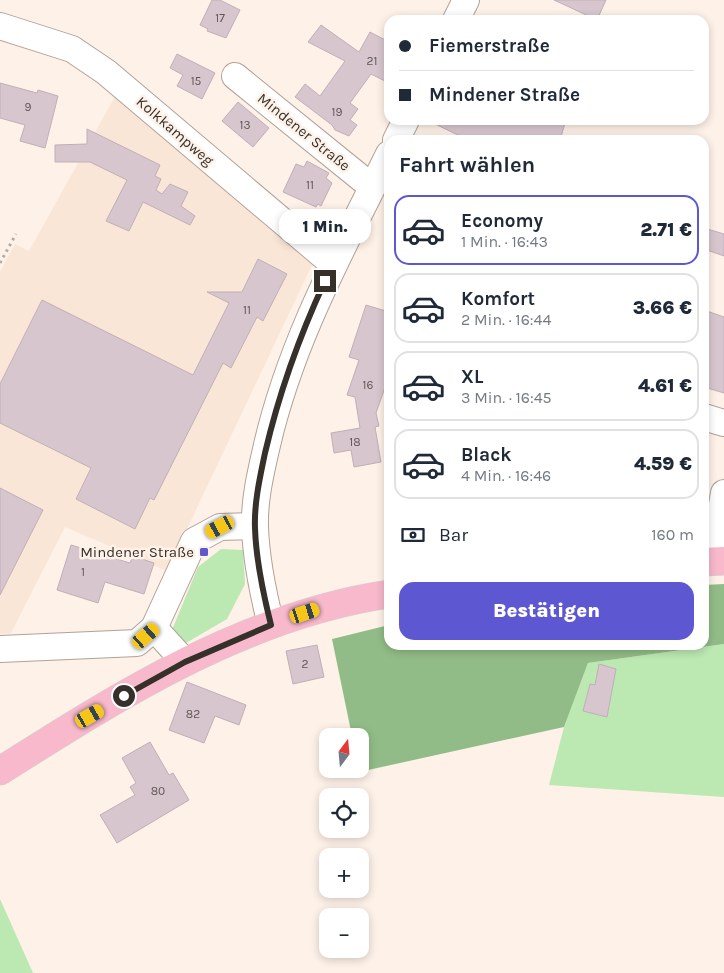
<!DOCTYPE html>
<html lang="de">
<meta charset="utf-8">
<style>
body{margin:0;font-family:Karla,sans-serif;background:#f6f6f7;color:#1f2937;height:100vh;display:flex;flex-direction:column;font-size:19px;white-space:nowrap}
*{box-sizing:border-box;margin:0}
p{font-size:16px;color:#747a83}
.icon{flex:none;width:28px;height:28px;fill:none;stroke:currentColor;stroke-width:2;stroke-linecap:round;stroke-linejoin:round}
.map{position:relative;flex:1;overflow:hidden}
.details{position:absolute;left:384px;top:135px;width:325px;height:515px;display:flex;flex-direction:column;background:#fff;border-radius:15px;box-shadow:0 2px 8px #0003}
.details>*{flex:none}
.guide{position:absolute;left:384px;top:15px;width:325px;height:110px;border-radius:15px;box-shadow:0 2px 8px #0003;display:grid;align-content:center;height:110px;padding:0 15px;background:#fff}
.needle{width:32px;rotate:16deg}
.tools{position:absolute;left:319px;top:728px;display:grid;gap:10px}
.tools a{display:grid;place-items:center;width:50px;height:50px;border-radius:10px;background:#fff;box-shadow:0 2px 8px #0003;font-size:25px}
.end{position:absolute;width:22px;height:22px;margin:-11px;border:6px solid #36302b;background:#fff;box-shadow:0 0 0 2px #fff}
.from{border-radius:50%}
.bubble{position:absolute;height:35px;border-radius:15px;background:#fff;box-shadow:0 2px 8px #0003;font-size:16px;font-weight:800;line-height:35px;text-align:center}
.car{position:absolute;width:15px;height:30px;margin:-15px -8px;border-radius:6px;box-shadow:0 0 4px 1px #0007;background:linear-gradient(#f5c518 24%,#345 0 40%,#f5c518 0 76%,#345 0 86%,#f5c518 0)}
.guide b{display:flex;align-items:center;gap:18px;height:48px;font-size:19px}
.guide b+b{border-top:1px solid #e0e1e3}
.guide i{width:12px;height:12px;background:#1f2937}
ul{padding:0;list-style:none}
li{display:flex;align-items:center;gap:15px;height:70px;margin:0 10px 8px;padding:0 5px;border:2px solid #e0e1e3;border-radius:15px}
li div{flex:1}
li b{display:block;font-size:19px}
li em{font-style:normal;font-weight:800}
li.on{border-color:#5d58d1}
li>.icon{width:45px;height:45px;stroke-width:1.5}
h2{padding:0 15px;font-size:22px;line-height:60px}
.pay{display:flex;align-items:center;gap:12px;height:55px;padding:0 15px;font-size:19px}
.pay p{margin-inline-start:auto}
.primary-button{display:flex;gap:10px;margin-top:auto;padding:10px 15px}
.primary-button a{flex:1;height:58px;border-radius:15px;background:#5d58d1;color:#fff;font-size:20px;font-weight:800;line-height:58px;text-align:center}
.map>svg:first-child{display:block}
.commercial{fill:#fae6d6}
.green{fill:#bce8b1}
.forest{fill:#92bc87}
.building{fill:#d8c6cf;stroke:#c1afb8}
.lines{fill:none;stroke-linecap:round;stroke-linejoin:round}
.minor-casing{stroke:#b1a297;stroke-width:28}
.major-casing{stroke:#d3d1d0;stroke-width:29}
.path{stroke:#b6aba4;stroke-width:3;stroke-dasharray:2.5 4;stroke-linecap:butt}
.minor{stroke:#fff;stroke-width:26}
.major{stroke:#f7b9cb;stroke-width:28}
.route{stroke:#36302b;stroke-width:6}
.poi-dot{fill:#5d58d1;stroke:#fef1e8;stroke-width:2}
.labels{text-anchor:middle;stroke-width:5;stroke-linejoin:round;paint-order:stroke}
.number-label{font-size:12px;fill:#5e5654}
.street-label{font-size:15px;fill:#36302b;stroke:#fef1e8}
.poi-label{font-size:15px;fill:#36302b;stroke:#fef1e8;text-anchor:end}
</style>
<div class="map">
<svg width="724" height="973" viewBox="0 0 724 973">
<rect width="100%" height="100%" fill="#fef1e8"/>
<polygon class="commercial" points="117,93 312,265 167,571 65,527 11,633 0,634 0,272 15,244 29,251"/>
<g class="green">
<polygon points="221,549 243,550 245,584 227,619 186,643 172,630 198,567"/>
<polygon points="724,644 724,797 549,785 564,727 588,663"/>
<polygon points="0,899 33,973 0,973"/>
</g>
<polygon class="forest" points="724,584 724,644 588,663 564,727 359,772 360,736 352,736 332,639 389,625 389,645 704,645 704,585"/>
<g class="building">
<polygon points="212,0 220,0 240,10 226,38 207,31 208,29 200,25"/>
<polygon points="554,0 606,0 597,20"/>
<polygon points="321,25 359,52 370,32 389,42 389,83 371,74 350,103 358,109 350,120 357,125 349,136 335,130 332,125 295,97 305,84 320,96 345,61 308,42"/>
<polygon points="177,54 215,73 202,99 177,86 183,75 170,68"/>
<polygon points="0,83 37,93 38,90 58,96 45,148 20,141 25,125 0,118"/>
<polygon points="238,102 269,128 253,147 222,121"/>
<polygon points="427,120 566,120 560,140 468,140"/>
<polygon points="87,129 160,165 155,176 161,179 156,190 162,194 170,184 188,192 181,206 195,216 190,225 143,202 129,231 106,221 127,180 90,162 55,162 55,145 87,144"/>
<polygon points="307,161 329,173 326,178 332,183 321,206 318,204 316,207 283,192 296,164 304,167"/>
<polygon points="704,228 724,234 724,256 704,249"/>
<polygon points="258,259 287,274 263,321 257,317 231,368 223,363 154,500 150,498 135,529 76,499 91,468 0,423 0,384 42,300 193,375 229,303 207,292 242,292"/>
<polygon points="366,305 389,312 389,376 376,413 379,426 375,427 381,462 354,467 351,450 334,453 331,433 360,428 355,397 347,395 359,360 349,357"/>
<polygon points="704,310 724,317 724,393 704,387"/>
<polygon points="0,488 43,510 0,595"/>
<polygon points="71,545 130,563 133,556 154,563 144,594 105,582 98,603 57,590"/>
<polygon points="317,645 324,677 293,684 286,651"/>
<polygon points="599,664 616,669 607,717 583,711 590,684 595,685"/>
<polygon points="187,682 246,705 239,725 215,716 204,743 169,730"/>
<polygon points="150,742 169,775 173,773 189,800 117,843 100,815 135,795 130,787 136,783 122,758"/>
</g>
<g class="lines">
<defs>
<g id="minor">
<polyline points="456,20 466,0"/>
<polyline points="0,26 72,49 106,72 333,264"/>
<polyline points="235,76 372,187"/>
<polyline points="396,140 406,120"/>
<polyline points="704,417 724,423"/>
<polyline points="719,561 718,528 724,493"/>
<path d="M271,625C263,593 256,560 255,527C254,500 261,471 267,445C291,341 342,249 389,154"/>
<polyline points="154,628 185,662"/>
<polyline points="0,649 137,643 154,628 194,541 220,527 255,526"/>
</g>
<g id="major">
<polyline points="704,562 724,561"/>
<path d="M0,771C120,695 246,615 389,594"/>
</g>
</defs>
<use href="#minor" class="minor-casing"/>
<use href="#major" class="major-casing"/>
<polyline class="path" points="0,263 16,234"/>
<use href="#minor" class="minor"/>
<use href="#major" class="major"/>
</g>
<g class="lines">
<path class="route" d="M124,696L185,662L271,625C263,593 256,561 255,528C254,503 260,477 265,453C279,393 299,337 325,281"/>
</g>
<rect class="poi-dot" x="199" y="547" width="10" height="10" rx="2.5"/>
<g class="labels">
<g class="number-label">
<text x="220" y="22">17</text>
<text x="372" y="65">21</text>
<text x="196" y="85">15</text>
<text x="28" y="111">9</text>
<text x="337" y="116">19</text>
<text x="245" y="129">13</text>
<text x="310" y="189">11</text>
<text x="247" y="314">11</text>
<text x="368" y="389">16</text>
<text x="355" y="446">18</text>
<text x="83" y="576">1</text>
<text x="305" y="668">2</text>
<text x="193" y="718">82</text>
<text x="158" y="795">80</text>
</g>
<g class="street-label">
<text transform="translate(175 131) rotate(41)" y="5">Kolkkampweg</text>
<text transform="translate(304 132) rotate(39)" y="5">Mindener Straße</text>
</g>
<g class="poi-label">
<text x="194" y="557">Mindener Straße</text>
</g>
</g>
</svg>
<div class="tools">
<a><svg class="needle" viewBox="-14 -14 28 28"><path d="M0-13l5 13h-10z" fill="#e53935"/><path d="M0 13l5-13h-10z" fill="#747a83"/></svg></a>
<a><svg class="icon" aria-label="locate" viewBox="0 0 24 24"><circle cx="12" cy="12" r="6"/><path d="M12 2v4M12 18v4M2 12h4M18 12h4"/></svg></a>
<a>+</a>
<a>−</a>
</div>
<i class="end from" style="left:124px;top:696px"></i>
<i class="end" style="left:325px;top:281px"></i>
<div class="bubble" style="left:279px;top:209px;width:92px">1 Min.</div>
<i class="car" style="left:220px;top:527px;rotate:242deg"></i>
<i class="car" style="left:305px;top:613px;rotate:72deg"></i>
<i class="car" style="left:146px;top:636px;rotate:49deg"></i>
<i class="car" style="left:90px;top:716px;rotate:60deg"></i>
<div class="guide">
<b><i class="from"></i>Fiemerstraße</b>
<b><i></i>Mindener Straße</b>
</div>
<section class="details">
<h2>Fahrt wählen</h2>
<ul>
<li class="on"><svg class="icon" aria-label="car" viewBox="0 0 24 24"><path d="M5 17H2v-5l4-1 3-4h7l3 4 3 1v5h-3M9 17h6M6 11h13"/><circle cx="7" cy="17" r="2"/><circle cx="17" cy="17" r="2"/></svg><div><b>Economy</b><p>1 Min. · 16:43</p></div><em>2.71 €</em></li>
<li><svg class="icon" aria-label="car" viewBox="0 0 24 24"><path d="M5 17H2v-5l4-1 3-4h7l3 4 3 1v5h-3M9 17h6M6 11h13"/><circle cx="7" cy="17" r="2"/><circle cx="17" cy="17" r="2"/></svg><div><b>Komfort</b><p>2 Min. · 16:44</p></div><em>3.66 €</em></li>
<li><svg class="icon" aria-label="car" viewBox="0 0 24 24"><path d="M5 17H2v-5l4-1 3-4h7l3 4 3 1v5h-3M9 17h6M6 11h13"/><circle cx="7" cy="17" r="2"/><circle cx="17" cy="17" r="2"/></svg><div><b>XL</b><p>3 Min. · 16:45</p></div><em>4.61 €</em></li>
<li><svg class="icon" aria-label="car" viewBox="0 0 24 24"><path d="M5 17H2v-5l4-1 3-4h7l3 4 3 1v5h-3M9 17h6M6 11h13"/><circle cx="7" cy="17" r="2"/><circle cx="17" cy="17" r="2"/></svg><div><b>Black</b><p>4 Min. · 16:46</p></div><em>4.59 €</em></li>
</ul>
<div class="pay"><svg class="icon" aria-label="cash" viewBox="0 0 24 24"><path d="M3 7h18v10H3z"/><circle cx="12" cy="12" r="2"/></svg>Bar<p>160 m</p></div>
<div class="primary-button"><a>Bestätigen</a></div>
</section>
</div>
